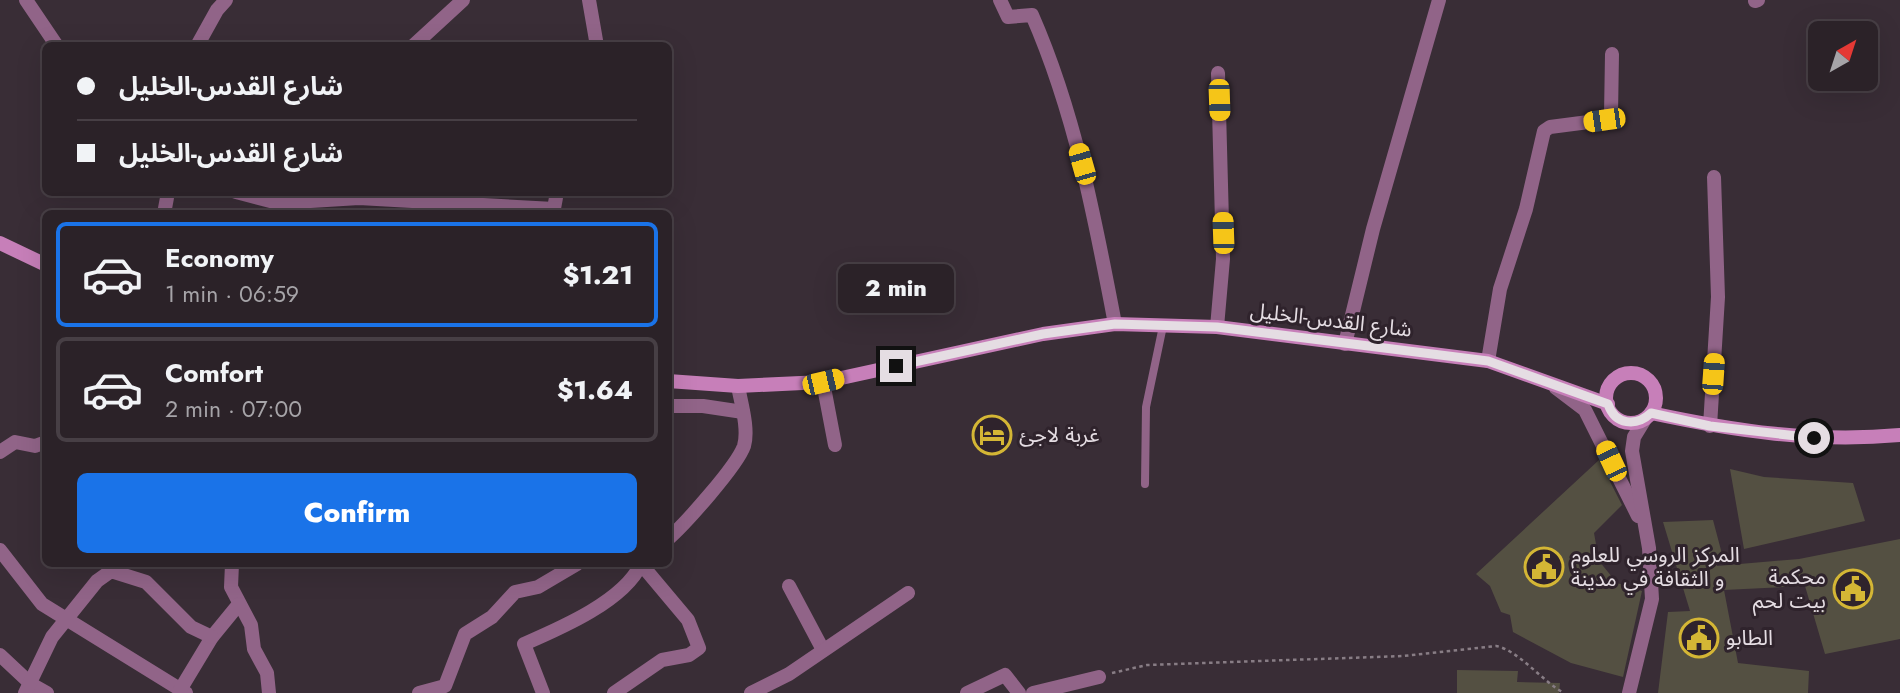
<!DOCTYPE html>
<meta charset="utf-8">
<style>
body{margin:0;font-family:Jost,"Noto Sans Arabic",sans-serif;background:#332a30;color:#f1f3f6;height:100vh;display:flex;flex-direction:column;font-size:26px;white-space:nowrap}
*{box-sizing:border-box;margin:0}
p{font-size:23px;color:#a6a4a8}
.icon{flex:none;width:38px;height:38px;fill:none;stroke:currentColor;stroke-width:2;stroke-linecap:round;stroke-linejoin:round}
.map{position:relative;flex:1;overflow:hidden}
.details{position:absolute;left:42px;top:210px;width:630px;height:357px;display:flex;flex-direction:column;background:#2b2228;border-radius:10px;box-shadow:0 7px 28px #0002,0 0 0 2px #473f45}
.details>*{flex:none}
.guide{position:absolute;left:42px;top:42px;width:630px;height:154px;border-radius:10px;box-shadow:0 7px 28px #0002,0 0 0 2px #473f45;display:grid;align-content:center;height:154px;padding:0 35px;background:#2b2228}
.needle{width:46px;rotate:39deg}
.controls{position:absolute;left:1808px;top:21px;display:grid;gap:14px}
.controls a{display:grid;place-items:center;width:70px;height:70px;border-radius:10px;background:#2b2228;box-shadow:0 7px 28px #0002,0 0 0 2px #473f45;font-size:35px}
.end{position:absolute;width:32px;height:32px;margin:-16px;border:9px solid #e5dde3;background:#111;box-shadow:0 0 0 4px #111}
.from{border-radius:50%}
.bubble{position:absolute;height:49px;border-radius:10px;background:#2b2228;box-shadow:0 7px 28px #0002,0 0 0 2px #473f45;font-size:23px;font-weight:800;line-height:49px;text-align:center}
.car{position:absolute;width:21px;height:42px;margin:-21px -10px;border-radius:9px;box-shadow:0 0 5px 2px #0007;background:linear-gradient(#f5c518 24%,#345 0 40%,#f5c518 0 76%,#345 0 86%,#f5c518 0)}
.guide b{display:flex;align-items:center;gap:24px;height:66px;font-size:26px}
.guide b+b{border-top:2px solid #473f45}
.guide i{width:18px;height:18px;background:#f1f3f6}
ul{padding:12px 0 0;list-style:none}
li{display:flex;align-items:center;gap:21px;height:105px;margin:0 14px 10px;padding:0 21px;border:4px solid #473f45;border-radius:10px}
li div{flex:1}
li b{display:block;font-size:26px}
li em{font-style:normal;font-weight:800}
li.selected{border-color:#1a73e8}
li>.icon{width:63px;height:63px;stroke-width:1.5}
.cta{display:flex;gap:14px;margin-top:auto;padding:14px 35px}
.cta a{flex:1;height:80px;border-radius:10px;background:#1a73e8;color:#fff;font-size:28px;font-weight:800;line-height:80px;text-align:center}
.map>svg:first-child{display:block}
.building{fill:#545042}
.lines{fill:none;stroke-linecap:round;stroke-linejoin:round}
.path{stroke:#887d85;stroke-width:2.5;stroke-dasharray:3.5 3.5;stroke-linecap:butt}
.lane{stroke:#916488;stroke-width:8}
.street{stroke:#916488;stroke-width:14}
.secondary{stroke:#c77fb9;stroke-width:14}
.route{stroke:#e5dde3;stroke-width:9}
.labels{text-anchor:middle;stroke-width:6;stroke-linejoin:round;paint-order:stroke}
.street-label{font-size:21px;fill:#e5dde3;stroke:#2f232c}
.poi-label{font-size:21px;fill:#e5dde3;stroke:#2f232c;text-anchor:start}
</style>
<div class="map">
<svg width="1900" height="693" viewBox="0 0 1900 693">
<rect width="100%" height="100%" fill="#392d36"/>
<g class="building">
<polygon points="1599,460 1622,505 1594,533 1599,561 1617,583 1642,591 1623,677 1571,663 1513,632 1510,615 1501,612 1490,586 1476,574"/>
<polygon points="1730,469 1764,477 1853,483 1865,521 1744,549"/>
<polygon points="1713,520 1722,554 1715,555 1717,566 1799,559 1900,539 1900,639 1825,654 1805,586 1724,590 1738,663 1809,671 1808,693 1658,693 1668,612 1690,611 1663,522"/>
<polygon points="1457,670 1518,671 1517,682 1560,683 1559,693 1457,693"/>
</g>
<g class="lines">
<path class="path" d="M1112,673L1147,665L1403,656L1496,646C1518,650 1542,681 1564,693"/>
<polyline class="lane" points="1145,484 1146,407 1163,326"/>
<g class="street">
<polyline points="26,0 57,46"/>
<polyline points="589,0 597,46"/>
<path d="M1000,0L1008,17L1032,15C1075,113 1095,219 1115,324"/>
<polyline points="1755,1 1758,0"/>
<polyline points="197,46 217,10 226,0"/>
<polyline points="413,46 463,0"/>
<polyline points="236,192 278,203 359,198 554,209"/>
<polyline points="164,214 168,192"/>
<polyline points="553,214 557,192"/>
<polyline points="1217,327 1223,259 1218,73"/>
<polyline points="1345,344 1373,229 1439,0"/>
<polyline points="1488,361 1500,289 1526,209 1544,131 1550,127 1604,120 1611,115 1612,54"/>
<polyline points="823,382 835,445"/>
<polyline points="1556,388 1585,410 1638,516"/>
<polyline points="668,406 703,406 743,412"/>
<polyline points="1710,426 1718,297 1714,177"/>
<polyline points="0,452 15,442 35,446 46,442"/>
<path d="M668,539C685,524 737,466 744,446C749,429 741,403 738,386"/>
<polyline points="0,550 42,604 186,693"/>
<polyline points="232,564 231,587 251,625 254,649 267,673 269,693"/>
<polyline points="789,586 823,650"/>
<polyline points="0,655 31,684 47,693"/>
<polyline points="180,690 212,637 239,604"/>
<polyline points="25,693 52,637 97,581 111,571 146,582 191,627 212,637"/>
<polyline points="419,693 445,686 465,634 492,617 515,592 538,587 577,564"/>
<path d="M543,693L524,644C561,628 624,601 641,564"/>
<polyline points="614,693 662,660 689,655 699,648 688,620 641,564"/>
<polyline points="751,693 789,674 908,593"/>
<polyline points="967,693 1005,675 1019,693"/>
<polyline points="1033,693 1099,677"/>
<polyline points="1629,693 1652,599 1649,548 1632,451 1634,437 1645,419"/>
</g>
<g class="secondary">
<polyline points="0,243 46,265"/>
<circle cx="1631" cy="398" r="25"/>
<polyline points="668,381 738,386 823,382 1043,334 1115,324 1217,327 1488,361 1608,404"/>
<path d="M1651,413C1735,431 1815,443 1900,435"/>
</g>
</g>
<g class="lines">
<path class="route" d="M896,366L1043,334L1115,324L1217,327L1488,361L1608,404C1615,425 1636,427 1651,413L1710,426L1814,438"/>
</g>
<defs>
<symbol id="hotel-ring" viewBox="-11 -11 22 22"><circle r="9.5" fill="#2f232c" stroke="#d4b635" stroke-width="1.5"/><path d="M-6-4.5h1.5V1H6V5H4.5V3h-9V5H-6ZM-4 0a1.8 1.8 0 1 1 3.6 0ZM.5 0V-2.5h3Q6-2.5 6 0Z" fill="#d4b635"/></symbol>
<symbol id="civic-ring" viewBox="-11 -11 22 22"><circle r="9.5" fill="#2f232c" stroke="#d4b635" stroke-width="1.5"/><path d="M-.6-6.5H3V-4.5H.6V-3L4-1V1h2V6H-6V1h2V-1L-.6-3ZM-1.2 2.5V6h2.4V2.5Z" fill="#d4b635"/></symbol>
</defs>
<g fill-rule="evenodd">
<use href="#hotel-ring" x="970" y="413" width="44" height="44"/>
<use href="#civic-ring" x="1522" y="545" width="44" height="44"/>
<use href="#civic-ring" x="1831" y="567" width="44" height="44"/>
<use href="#civic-ring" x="1677" y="616" width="44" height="44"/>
</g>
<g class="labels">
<g class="street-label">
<text transform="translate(1331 320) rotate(7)" y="7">شارع القدس-الخليل</text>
</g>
<g class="poi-label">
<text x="1019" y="442">غربة لاجئ</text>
<text x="1571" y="562">المركز الروسي للعلوم<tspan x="1571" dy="24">و الثقافة في مدينة</tspan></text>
<text x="1826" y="584" text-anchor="end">محكمة<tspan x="1826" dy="24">بيت لحم</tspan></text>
<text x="1726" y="645">الطابو</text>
</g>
</g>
</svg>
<div class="controls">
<a><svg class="needle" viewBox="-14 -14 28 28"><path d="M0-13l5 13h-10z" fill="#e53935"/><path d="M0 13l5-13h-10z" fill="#a6a4a8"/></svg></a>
</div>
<i class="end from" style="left:1814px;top:438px"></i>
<i class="end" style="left:896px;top:366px"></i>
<div class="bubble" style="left:838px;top:264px;width:116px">2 min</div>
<i class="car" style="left:1219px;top:100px;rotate:178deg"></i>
<i class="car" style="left:1604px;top:120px;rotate:262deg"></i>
<i class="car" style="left:1082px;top:164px;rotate:344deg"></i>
<i class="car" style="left:1223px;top:233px;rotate:358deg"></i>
<i class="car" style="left:1713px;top:374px;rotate:4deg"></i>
<i class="car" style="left:823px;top:382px;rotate:77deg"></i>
<i class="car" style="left:1611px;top:461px;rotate:335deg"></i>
<div class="guide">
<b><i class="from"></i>شارع القدس-الخليل</b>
<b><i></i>شارع القدس-الخليل</b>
</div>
<section class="details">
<ul>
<li class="selected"><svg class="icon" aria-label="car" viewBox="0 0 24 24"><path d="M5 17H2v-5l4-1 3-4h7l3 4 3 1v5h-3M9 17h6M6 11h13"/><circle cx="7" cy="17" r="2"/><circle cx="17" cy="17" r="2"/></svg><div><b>Economy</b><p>1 min · 06:59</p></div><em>$1.21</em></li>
<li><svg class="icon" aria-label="car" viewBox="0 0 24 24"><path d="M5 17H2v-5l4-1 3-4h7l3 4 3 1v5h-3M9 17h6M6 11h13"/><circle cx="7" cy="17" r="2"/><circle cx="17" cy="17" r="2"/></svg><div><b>Comfort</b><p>2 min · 07:00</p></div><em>$1.64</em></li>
</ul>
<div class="cta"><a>Confirm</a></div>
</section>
</div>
